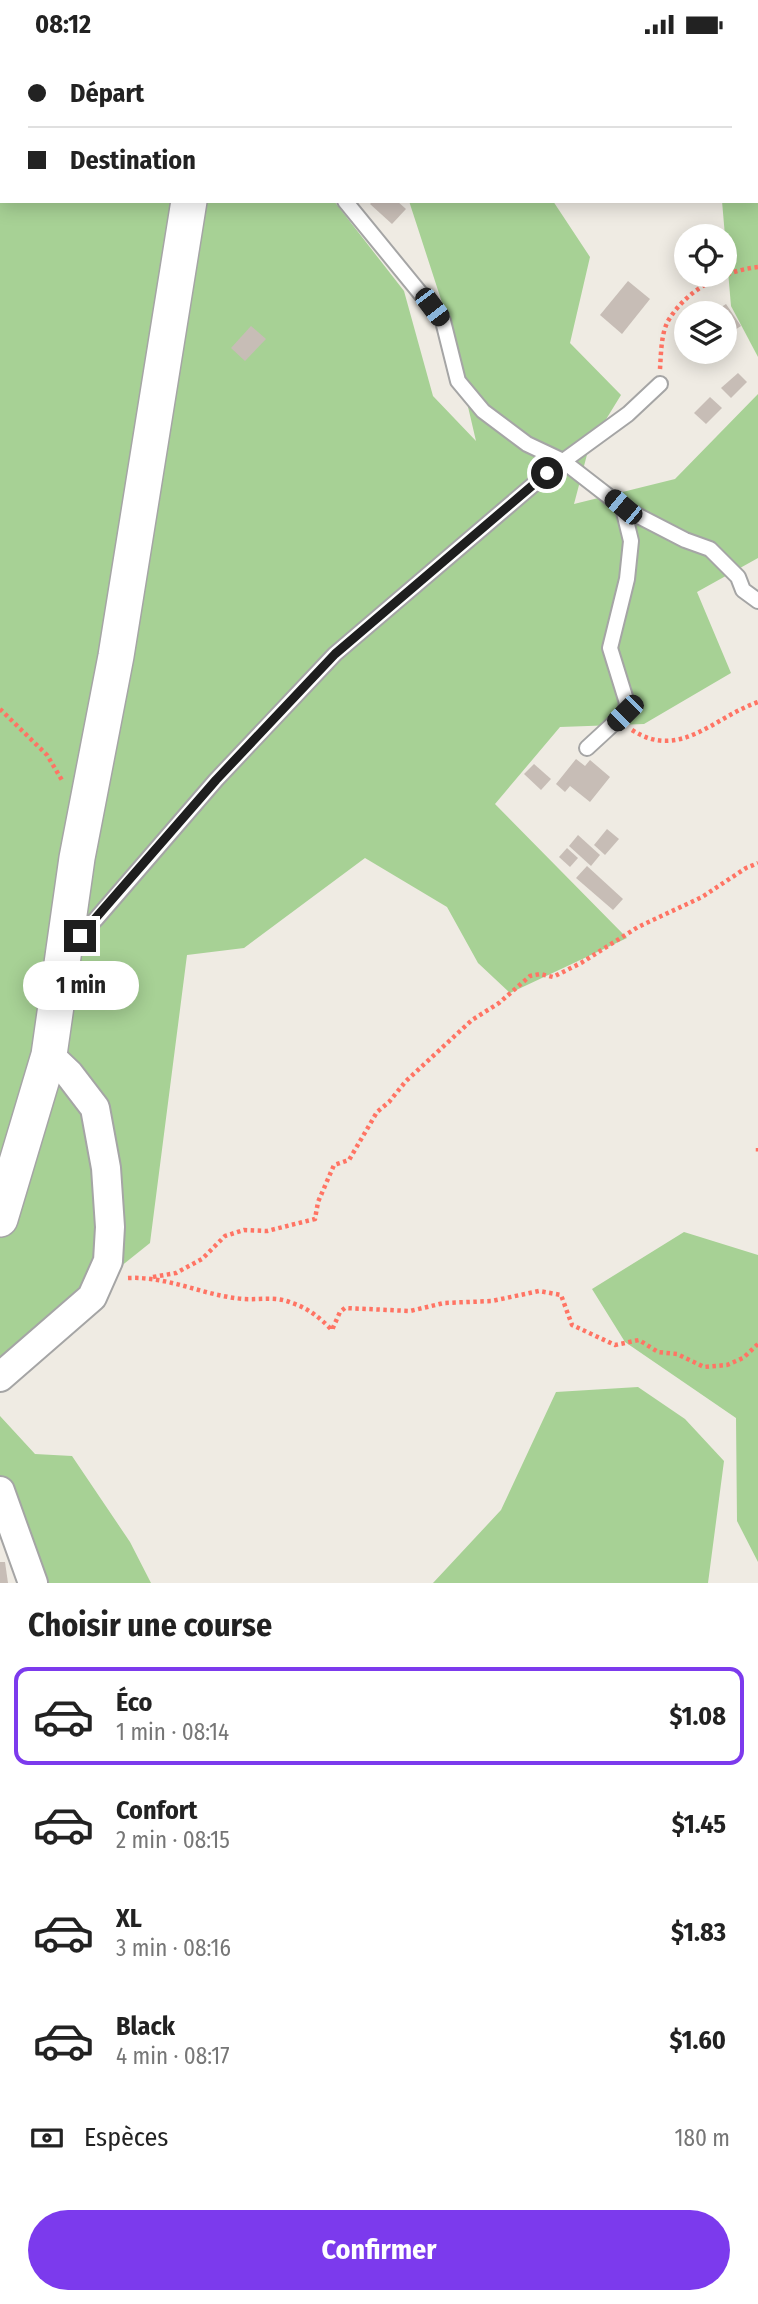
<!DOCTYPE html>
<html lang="fr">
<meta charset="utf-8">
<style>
body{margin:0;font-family:"Fira Sans Condensed",sans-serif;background:#f6f6f6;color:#222;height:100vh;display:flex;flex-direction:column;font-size:26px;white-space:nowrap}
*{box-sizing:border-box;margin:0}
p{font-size:23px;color:#767676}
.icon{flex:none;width:38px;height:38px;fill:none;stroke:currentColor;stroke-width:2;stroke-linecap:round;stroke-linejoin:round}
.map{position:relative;height:1534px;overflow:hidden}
.drawer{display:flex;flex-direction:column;background:#fff;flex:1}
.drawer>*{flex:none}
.guide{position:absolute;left:0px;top:0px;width:760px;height:154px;box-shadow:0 4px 18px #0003;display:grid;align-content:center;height:154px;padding:0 28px;background:#fff}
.buttons{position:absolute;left:674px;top:175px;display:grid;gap:14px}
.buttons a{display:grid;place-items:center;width:63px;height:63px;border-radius:50%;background:#fff;box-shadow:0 4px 18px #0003;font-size:35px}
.end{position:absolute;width:32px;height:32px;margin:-16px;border:9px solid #1e1e1e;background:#fff;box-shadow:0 0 0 4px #fff}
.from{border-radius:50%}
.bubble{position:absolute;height:49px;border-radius:24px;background:#fff;box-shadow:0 4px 18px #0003;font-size:23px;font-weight:700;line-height:49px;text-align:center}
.car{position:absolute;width:21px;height:42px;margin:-21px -10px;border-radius:9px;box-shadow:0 0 5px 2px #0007;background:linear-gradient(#222 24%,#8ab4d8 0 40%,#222 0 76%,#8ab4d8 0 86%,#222 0)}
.guide b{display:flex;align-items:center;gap:24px;height:66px;font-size:26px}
.guide b+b{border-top:2px solid #e0e0e0}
.guide i{width:18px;height:18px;background:#222}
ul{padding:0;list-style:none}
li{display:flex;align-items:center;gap:21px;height:98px;margin:0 14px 10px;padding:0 14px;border:4px solid transparent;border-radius:14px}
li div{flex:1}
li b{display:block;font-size:26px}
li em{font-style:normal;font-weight:700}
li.on{border-color:#7c3aed}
li>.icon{width:63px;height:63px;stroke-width:1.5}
h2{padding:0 28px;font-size:32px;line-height:84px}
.pay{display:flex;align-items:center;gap:18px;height:77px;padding:0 28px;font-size:26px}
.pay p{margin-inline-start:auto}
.action{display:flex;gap:14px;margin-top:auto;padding:14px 28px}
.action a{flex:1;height:80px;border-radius:42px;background:#7c3aed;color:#fff;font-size:28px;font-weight:700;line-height:80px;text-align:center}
.status{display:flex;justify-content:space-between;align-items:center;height:49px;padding:0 35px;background:#fff;direction:ltr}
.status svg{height:19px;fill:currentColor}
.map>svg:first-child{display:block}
.forest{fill:#a7d195}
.building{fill:#c7bdb6}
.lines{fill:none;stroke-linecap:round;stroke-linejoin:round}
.service-casing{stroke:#a5a5a5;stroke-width:18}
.minor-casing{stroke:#a5a5a5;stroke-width:32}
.tertiary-casing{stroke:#a5a5a5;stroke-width:38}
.path{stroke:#ff7464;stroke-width:4.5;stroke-dasharray:3.5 3.5;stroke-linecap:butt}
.service{stroke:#fff;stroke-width:14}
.minor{stroke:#fff;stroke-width:28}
.tertiary{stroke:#fff;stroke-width:35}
.route{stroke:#1e1e1e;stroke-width:9}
</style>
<div class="status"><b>08:12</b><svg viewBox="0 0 49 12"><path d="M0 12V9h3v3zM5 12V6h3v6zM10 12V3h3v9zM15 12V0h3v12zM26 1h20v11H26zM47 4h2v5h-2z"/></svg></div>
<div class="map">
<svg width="758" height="1534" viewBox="0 0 758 1534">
<rect width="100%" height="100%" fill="#efebe3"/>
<g class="forest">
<polygon points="0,0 185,0 2,2 2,152 334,152 404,242 433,347 476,392 448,272 409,152 553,152 590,208 570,294 621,346 589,398 574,455 675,430 758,345 758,509 697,543 731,624 644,675 560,678 495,755 627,889 510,944 478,914 447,858 365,809 244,899 187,906 150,1194 0,1314"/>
<polygon points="722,152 758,152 758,308 731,257"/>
<polygon points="684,1183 758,1206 758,1513 737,1472 736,1369 625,1293 592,1240"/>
<polygon points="638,1338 685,1370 724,1412 708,1534 433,1534 501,1461 556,1343"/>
<polygon points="0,1367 35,1405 72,1407 130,1493 151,1534 21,1534 0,1468"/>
</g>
<g class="building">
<polygon points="373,152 397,152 406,160 392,175 370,155"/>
<polygon points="628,232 650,250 622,285 600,266"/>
<polygon points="726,255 741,277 724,288 724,264 712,264"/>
<polygon points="251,277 266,290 245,312 231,299"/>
<polygon points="738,324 747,333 731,349 721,339"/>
<polygon points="710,348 722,359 706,375 694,364"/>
<polygon points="576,710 585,717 590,711 610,728 590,753 570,737 565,743 556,735"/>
<polygon points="534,715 551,730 541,741 524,725"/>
<polygon points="607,780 619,790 605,806 594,796"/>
<polygon points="578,786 600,806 591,817 569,797"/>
<polygon points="567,799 578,809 570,818 559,808"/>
<polygon points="587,817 623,850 613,861 576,829"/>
<polygon points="0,1513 5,1513 8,1534 0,1534"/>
</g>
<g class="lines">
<defs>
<g id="service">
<polyline points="243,0 245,2"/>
<polyline points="345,152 443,272 458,332 483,362 527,395 563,412 625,460 685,491 710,500 738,528 743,541 758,552"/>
<polyline points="587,699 625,664 627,654 610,599 627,530 631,492 623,459"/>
<polyline points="72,895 96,870 216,731 335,605 547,424 628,365 660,335"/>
</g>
<g id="minor">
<polyline points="0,1328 92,1248 108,1212 110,1178 106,1119 95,1059 69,1025 49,1006"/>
<polyline points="0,1442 33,1534"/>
</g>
<g id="tertiary">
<polyline points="214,2 215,0"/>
<polyline points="0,1170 49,1006 77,809 116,607 189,152"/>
</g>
</defs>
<use href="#service" class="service-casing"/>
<use href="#minor" class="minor-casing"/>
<use href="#tertiary" class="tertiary-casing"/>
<g class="path">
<path d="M660,320C661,305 661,285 668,272C687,240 723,222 758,218"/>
<polyline points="0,660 47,706 63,733"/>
<path d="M632,681C680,712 714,668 758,653"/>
<polyline points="758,1099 758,1106"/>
<polyline points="153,1228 176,1224 202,1210 225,1187 244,1181 267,1182 315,1170 318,1153 334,1116 349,1111 377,1063 389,1053 406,1032 472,971 499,954 530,927 540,925 553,928 581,914 638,878 702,848 746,819 758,814"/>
<path d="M128,1229C169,1227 204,1247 244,1250C261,1251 276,1247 292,1254C308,1259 320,1269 332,1281L340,1263L345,1259L410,1262L444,1254L492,1252L539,1242L561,1246L572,1276L615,1296L639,1291L658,1303L677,1305L704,1318L727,1316L743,1309L758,1295"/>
</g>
<use href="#service" class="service"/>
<use href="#minor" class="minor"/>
<use href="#tertiary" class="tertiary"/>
</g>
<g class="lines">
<polyline class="route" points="80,887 216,731 335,605 547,424"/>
</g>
</svg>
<div class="buttons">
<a><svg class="icon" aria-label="locate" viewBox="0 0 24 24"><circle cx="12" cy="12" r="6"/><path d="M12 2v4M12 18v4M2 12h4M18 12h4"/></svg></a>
<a><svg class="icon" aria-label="layers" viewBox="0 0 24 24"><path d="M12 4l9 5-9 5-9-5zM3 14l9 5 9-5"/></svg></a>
</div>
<i class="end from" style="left:547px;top:424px"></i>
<i class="end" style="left:80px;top:887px"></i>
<div class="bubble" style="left:23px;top:912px;width:116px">1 min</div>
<i class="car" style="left:432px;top:258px;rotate:143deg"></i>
<i class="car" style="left:623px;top:458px;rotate:310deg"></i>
<i class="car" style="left:625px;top:664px;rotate:225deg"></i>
<div class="guide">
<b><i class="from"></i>Départ</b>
<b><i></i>Destination</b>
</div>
</div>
<section class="drawer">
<h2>Choisir une course</h2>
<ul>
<li class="on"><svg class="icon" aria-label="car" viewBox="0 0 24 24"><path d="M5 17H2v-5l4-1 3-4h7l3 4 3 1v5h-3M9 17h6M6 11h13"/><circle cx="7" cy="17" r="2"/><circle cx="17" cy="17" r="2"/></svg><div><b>Éco</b><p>1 min · 08:14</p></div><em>$1.08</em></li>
<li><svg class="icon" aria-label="car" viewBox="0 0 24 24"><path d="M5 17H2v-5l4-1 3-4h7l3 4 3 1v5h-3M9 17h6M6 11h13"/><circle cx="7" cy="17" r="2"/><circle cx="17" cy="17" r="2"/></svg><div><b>Confort</b><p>2 min · 08:15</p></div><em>$1.45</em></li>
<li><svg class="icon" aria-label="car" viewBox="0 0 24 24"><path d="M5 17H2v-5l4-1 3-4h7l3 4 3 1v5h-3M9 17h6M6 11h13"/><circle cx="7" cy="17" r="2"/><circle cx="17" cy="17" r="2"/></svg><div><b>XL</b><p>3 min · 08:16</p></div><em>$1.83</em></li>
<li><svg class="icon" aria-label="car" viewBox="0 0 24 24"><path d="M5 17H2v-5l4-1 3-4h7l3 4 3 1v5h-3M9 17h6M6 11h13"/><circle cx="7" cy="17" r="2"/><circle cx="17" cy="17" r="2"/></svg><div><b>Black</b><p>4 min · 08:17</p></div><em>$1.60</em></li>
</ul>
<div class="pay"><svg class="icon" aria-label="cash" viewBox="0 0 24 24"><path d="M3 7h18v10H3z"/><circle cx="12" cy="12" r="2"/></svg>Espèces<p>180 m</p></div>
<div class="action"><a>Confirmer</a></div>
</section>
